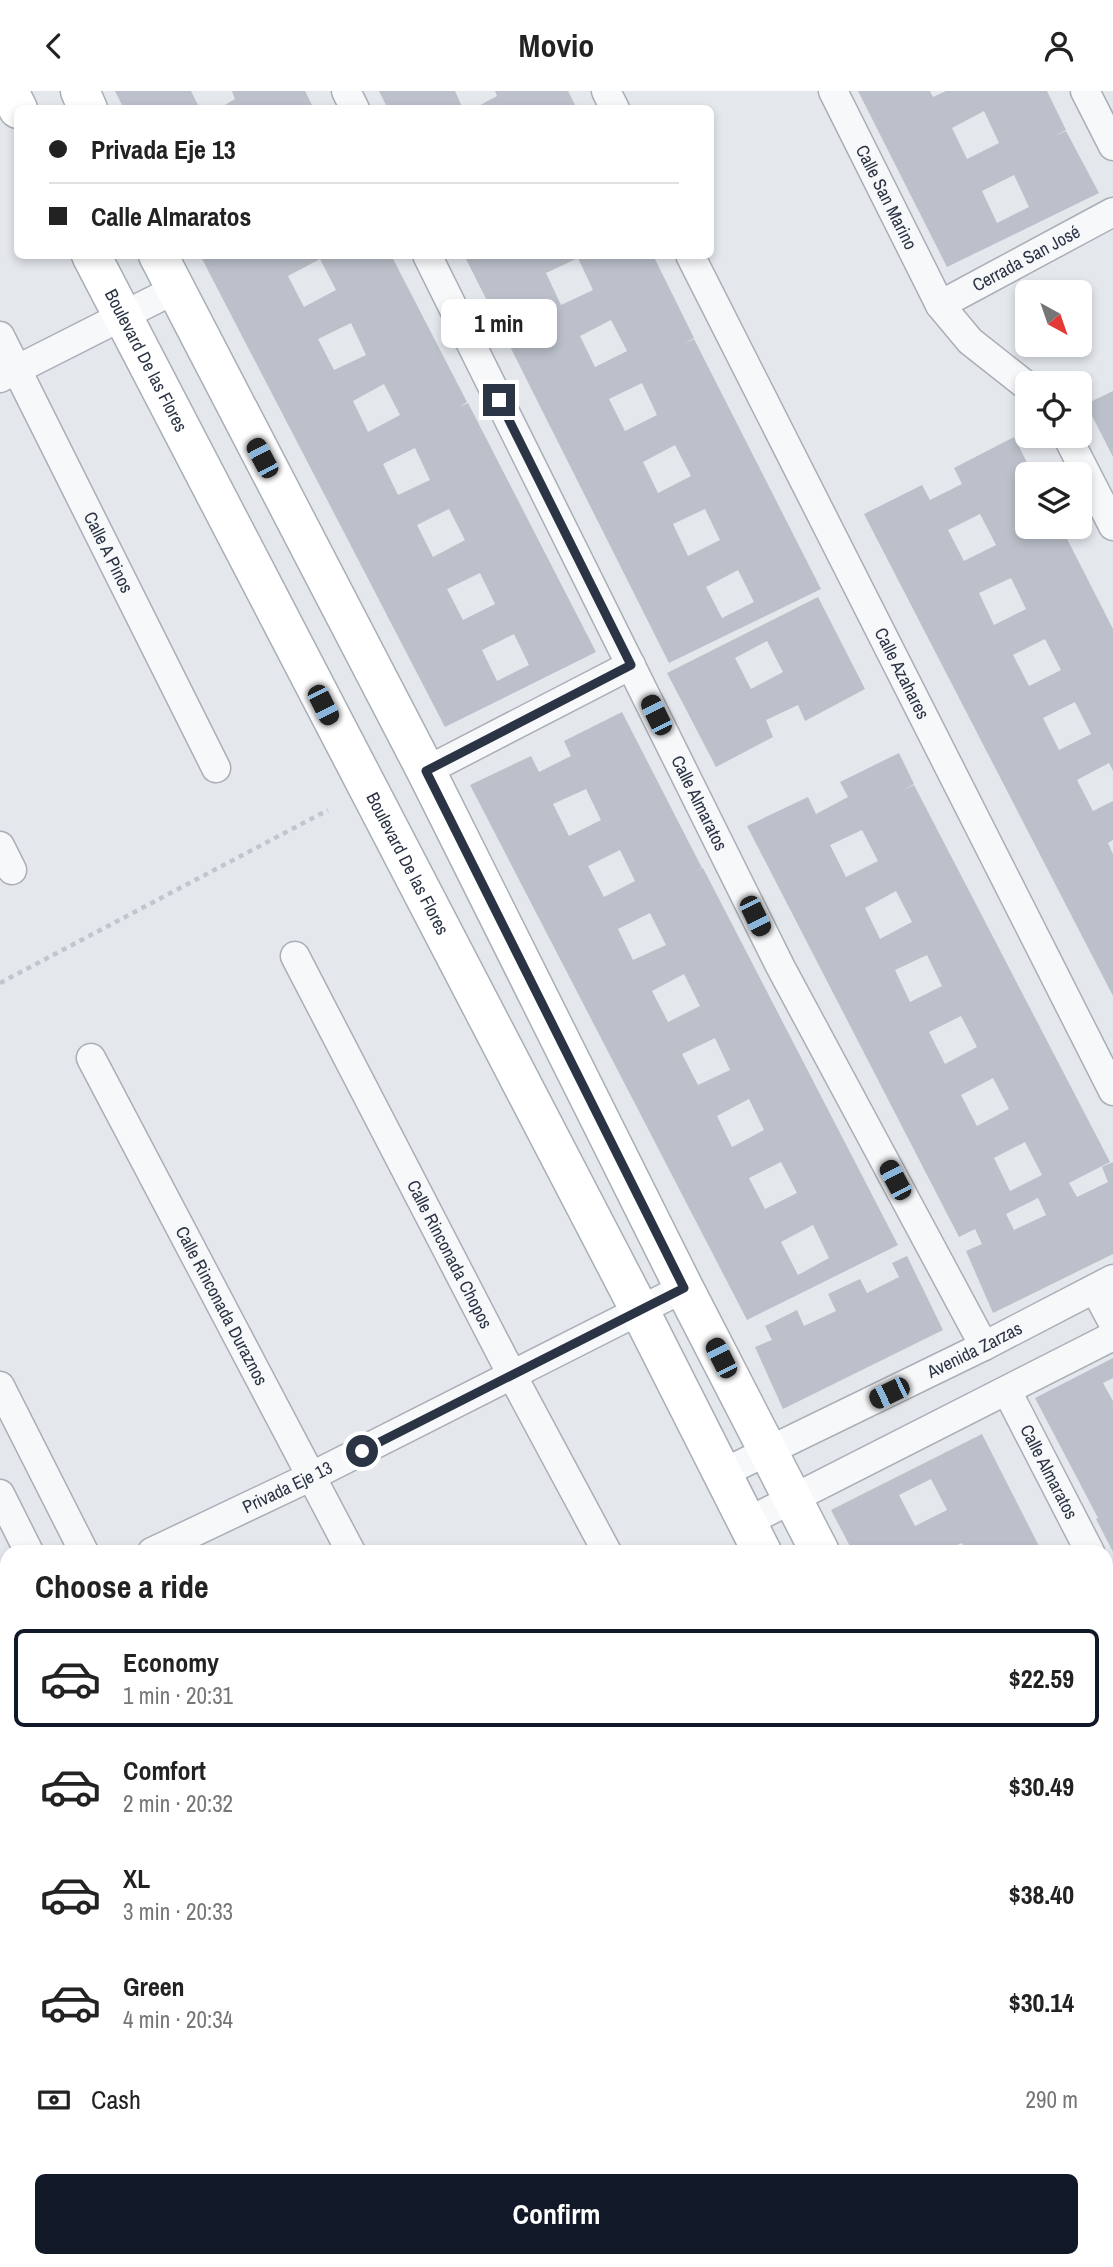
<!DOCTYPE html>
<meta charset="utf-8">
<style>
body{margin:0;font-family:"Archivo Narrow",sans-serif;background:#f2f2f2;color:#222;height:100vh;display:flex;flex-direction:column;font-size:26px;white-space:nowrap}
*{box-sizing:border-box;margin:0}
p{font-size:23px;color:#767676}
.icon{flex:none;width:38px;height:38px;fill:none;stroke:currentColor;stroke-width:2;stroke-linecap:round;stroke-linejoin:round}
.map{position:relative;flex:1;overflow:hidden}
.sheet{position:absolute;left:0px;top:1454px;width:1113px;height:723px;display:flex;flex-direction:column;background:#fff;border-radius:21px 21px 0 0;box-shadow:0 4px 10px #0003}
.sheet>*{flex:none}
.hud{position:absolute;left:14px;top:14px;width:700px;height:154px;border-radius:10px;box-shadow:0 4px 10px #0003;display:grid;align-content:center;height:154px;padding:0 35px;background:#fff}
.needle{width:46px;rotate:140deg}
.buttons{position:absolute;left:1015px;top:189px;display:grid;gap:14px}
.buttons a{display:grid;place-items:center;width:77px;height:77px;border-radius:10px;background:#fff;box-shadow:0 4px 10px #0003;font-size:35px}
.end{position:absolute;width:32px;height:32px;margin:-16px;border:9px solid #2b3445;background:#fff;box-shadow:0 0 0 4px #fff}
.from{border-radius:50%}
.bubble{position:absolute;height:49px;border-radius:10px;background:#fff;box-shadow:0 4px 10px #0003;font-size:23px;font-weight:800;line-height:49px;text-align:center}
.car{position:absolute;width:21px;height:42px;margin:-21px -10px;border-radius:9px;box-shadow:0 0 5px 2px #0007;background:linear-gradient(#222 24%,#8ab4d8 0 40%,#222 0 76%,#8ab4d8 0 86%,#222 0)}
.hud b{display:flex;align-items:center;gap:24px;height:66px;font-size:26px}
.hud b+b{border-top:2px solid #e0e0e0}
.hud i{width:18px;height:18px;background:#222}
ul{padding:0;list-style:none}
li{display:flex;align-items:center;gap:21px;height:98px;margin:0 14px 10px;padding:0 21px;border:4px solid transparent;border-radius:10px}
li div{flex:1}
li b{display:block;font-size:26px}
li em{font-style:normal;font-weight:800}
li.active{border-color:#111827}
li>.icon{width:63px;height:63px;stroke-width:1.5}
h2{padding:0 35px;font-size:32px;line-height:84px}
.pay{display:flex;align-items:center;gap:18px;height:77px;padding:0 35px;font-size:26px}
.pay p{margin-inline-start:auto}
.cta{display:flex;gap:14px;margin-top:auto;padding:14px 35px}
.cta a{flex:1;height:80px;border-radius:10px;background:#111827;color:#fff;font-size:28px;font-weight:800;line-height:80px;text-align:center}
header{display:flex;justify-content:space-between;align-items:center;height:91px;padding:0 35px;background:#fff;font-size:32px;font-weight:800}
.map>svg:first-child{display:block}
.building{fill:#bbc0ca;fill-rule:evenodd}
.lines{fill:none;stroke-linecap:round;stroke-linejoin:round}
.street-casing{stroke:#a9aeb7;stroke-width:31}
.secondary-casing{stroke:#a9aeb7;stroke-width:41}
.path{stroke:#c2c5cb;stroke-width:4.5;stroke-dasharray:5 5;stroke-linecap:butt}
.street{stroke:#f7f8fa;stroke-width:28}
.secondary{stroke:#fff;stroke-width:38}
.route{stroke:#2b3445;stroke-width:9}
.labels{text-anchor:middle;stroke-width:5;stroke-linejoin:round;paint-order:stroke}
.street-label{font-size:18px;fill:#2b3445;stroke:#f4f6f9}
</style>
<header><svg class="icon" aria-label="back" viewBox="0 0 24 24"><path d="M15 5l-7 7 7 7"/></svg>Movio<svg class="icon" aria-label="person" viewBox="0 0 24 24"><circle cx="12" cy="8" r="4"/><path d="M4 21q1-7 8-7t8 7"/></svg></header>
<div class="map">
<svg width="1113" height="2176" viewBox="0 0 1113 2176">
<rect width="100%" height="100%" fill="#e4e7ec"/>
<g class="building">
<polygon points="115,0 191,0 200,18 124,18"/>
<polygon points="232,0 305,0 314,18 218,18 235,8"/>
<polygon points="379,0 455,0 463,18 388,18"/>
<polygon points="495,0 568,0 577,18 473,18 497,5"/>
<path d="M858,0H930L933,6L946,0H1047L1066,39L1055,45L1066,40L1099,102L947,176ZM984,20L999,52L967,68L952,37ZM1014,84L1029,116L997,132L982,100Z"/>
<path d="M200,164H391L467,311L460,316L468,312L596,561L445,636ZM320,168L336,199L304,216L288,185ZM351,232L366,264L334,279L318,248ZM384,293L400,324L368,341L353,310ZM415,357L430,389L398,404L383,373ZM449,418L465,449L433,466L417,434ZM480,482L495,513L463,529L447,498ZM514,543L529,574L497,590L482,559Z"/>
<path d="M464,164H653L694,247L683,253L694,248L821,498L669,572ZM578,167L593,199L561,214L546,182ZM611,229L627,260L595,276L580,245ZM642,292L657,324L625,340L609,308ZM675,354L691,385L658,402L643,371ZM705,418L720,449L688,465L673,433ZM738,479L754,511L722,527L706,496Z"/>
<polygon points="1113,300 1113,366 1086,313"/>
<path d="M1014,346L1033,383H1027V436H1061L1113,538V680L1109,672L1077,689L1093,720L1113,710V749L1108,752L1113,763V905L864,423L922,394L930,409L962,393L954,377ZM980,423L996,454L964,470L948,439ZM1011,487L1026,518L994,534L979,502ZM1045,548L1061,579L1029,595L1013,564ZM1075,611L1091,643L1059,659L1043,627Z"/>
<path d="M818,506L865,598L805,630L798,614L766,629L773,646L716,676L667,582ZM767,550L783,581L751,598L735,567Z"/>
<path d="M622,621L702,777L695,781L703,777L898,1154L747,1229L470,694L531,665L539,681L571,665L564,650ZM586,698L601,729L569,745L553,713ZM620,759L635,790L604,806L588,775ZM650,822L666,854L633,869L618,838ZM684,883L700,915L668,931L652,900ZM715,947L730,979L698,994L682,963ZM749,1008L764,1039L732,1056L717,1025ZM781,1071L797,1102L765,1118L749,1087ZM813,1134L829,1167L798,1184L781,1151Z"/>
<path d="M899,662L914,693L903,699L914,694L1110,1071L1069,1092L1077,1106L1108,1091L1102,1076L1113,1071V1163L993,1222L966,1160L982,1153L975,1138L959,1146L747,735L808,706L816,723L848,706L840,691ZM862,739L878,770L846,786L830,754ZM896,800L912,831L880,848L865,817ZM927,864L942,895L910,911L895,879ZM961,925L977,956L945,973L929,941ZM993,987L1009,1018L977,1035L961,1004ZM1025,1051L1042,1084L1010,1100L994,1067ZM1038,1107L1046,1124L1014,1139L1006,1123Z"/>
<polygon points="907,1165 943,1239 783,1318 755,1256 772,1249 765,1235 797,1219 804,1235 821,1227 836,1220 828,1203 860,1188 867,1202 899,1186 892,1172"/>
<polygon points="1113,1267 1113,1287 1103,1292 1113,1310 1113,1461 1096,1428 1098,1427 1035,1307"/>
<path d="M982,1343L1042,1461H966L962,1452L942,1461H853L831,1419ZM931,1388L947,1419L915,1435L899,1404Z"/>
<polygon points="1106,1585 1113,1599 1113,1758 1106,1761"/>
<polygon points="1113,1797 1113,1816 1106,1819 1106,1801"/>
<polygon points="1113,1818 1113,1983 1106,1969 1106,1821"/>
</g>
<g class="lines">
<defs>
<g id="street">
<polyline points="346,0 355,18"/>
<polyline points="606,0 615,18"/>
<path id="s1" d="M833,0L940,214L970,250L1027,295"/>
<polyline points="1085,0 1113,55"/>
<path id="s2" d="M427,164L780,875L984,1255"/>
<path id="s3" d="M690,164L1113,1000"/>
<path id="s4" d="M940,214L1113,121"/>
<path id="s5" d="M0,245L216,677"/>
<polyline points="0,287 174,199"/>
<polyline points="1067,345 1113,435"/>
<polyline points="426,680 631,574"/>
<polyline points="0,755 12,779"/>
<path id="s6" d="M295,865L512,1284L607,1461"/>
<path id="s7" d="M91,967L351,1461"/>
<polyline points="1095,1198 1113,1232"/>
<polyline points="0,1295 84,1461"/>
<path id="s8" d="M1007,1300L1090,1461"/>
<path id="s9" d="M723,1382L984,1255L1113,1188"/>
<polyline points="0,1403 29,1461"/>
<polyline points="747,1431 1113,1245"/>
<path id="s10" d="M152,1461L312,1385L684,1197"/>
<polyline points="1106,1492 1113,1506"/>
<polyline points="0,1538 7,1534"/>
<polyline points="0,1791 7,1787"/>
<polyline points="386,2170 389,2176"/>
<polyline points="441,2170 444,2176"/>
<polyline points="253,2176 265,2170"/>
</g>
<g id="secondary">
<polyline points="9,0 18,18"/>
<polyline points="80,0 88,18"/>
<path id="s11" d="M91,164L640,1220L762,1461"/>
<polyline points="158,164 426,680 684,1197 820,1461"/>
<polyline points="1106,2043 1113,2057"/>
<polyline points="1106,2142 1113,2157"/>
</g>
</defs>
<use href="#street" class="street-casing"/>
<use href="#secondary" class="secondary-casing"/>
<polyline class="path" points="0,892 328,719"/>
<use href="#street" class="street"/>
<use href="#secondary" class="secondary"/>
</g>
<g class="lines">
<polyline class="route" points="362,1360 684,1197 426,680 631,574 499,309"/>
</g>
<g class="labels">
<g class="street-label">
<text dy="6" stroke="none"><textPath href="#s1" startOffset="119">Calle San Marino</textPath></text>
<text dy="6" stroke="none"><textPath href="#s4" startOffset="98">Cerrada San José</textPath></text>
<text dy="6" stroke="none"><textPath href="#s11" startOffset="119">Boulevard De las Flores</textPath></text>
<text dy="6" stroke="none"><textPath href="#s5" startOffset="242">Calle A Pinos</textPath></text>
<text dy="6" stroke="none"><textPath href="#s3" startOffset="469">Calle Azahares</textPath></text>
<text dy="6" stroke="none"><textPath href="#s2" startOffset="612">Calle Almaratos</textPath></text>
<text dy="6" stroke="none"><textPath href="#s11" startOffset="686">Boulevard De las Flores</textPath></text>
<text dy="6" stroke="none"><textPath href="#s6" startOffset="336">Calle Rinconada Chopos</textPath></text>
<text dy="6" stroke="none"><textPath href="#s7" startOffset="280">Calle Rinconada Duraznos</textPath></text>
<text dy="6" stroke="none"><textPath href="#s9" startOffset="280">Avenida Zarzas</textPath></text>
<text dy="6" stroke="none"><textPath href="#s8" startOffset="91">Calle Almaratos</textPath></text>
<text dy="6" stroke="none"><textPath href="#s10" startOffset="150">Privada Eje 13</textPath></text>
</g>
</g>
</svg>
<div class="buttons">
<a><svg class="needle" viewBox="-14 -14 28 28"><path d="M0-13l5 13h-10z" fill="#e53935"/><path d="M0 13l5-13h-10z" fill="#767676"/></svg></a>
<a><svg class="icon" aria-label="locate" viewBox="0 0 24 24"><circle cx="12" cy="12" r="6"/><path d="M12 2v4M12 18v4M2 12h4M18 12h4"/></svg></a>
<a><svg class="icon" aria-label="layers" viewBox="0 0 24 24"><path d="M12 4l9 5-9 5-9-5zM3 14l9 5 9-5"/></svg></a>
</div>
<i class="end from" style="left:362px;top:1360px"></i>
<i class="end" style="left:499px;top:309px"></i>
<div class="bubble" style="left:441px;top:208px;width:116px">1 min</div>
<i class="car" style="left:262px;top:367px;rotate:332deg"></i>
<i class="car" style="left:323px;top:614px;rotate:153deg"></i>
<i class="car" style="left:656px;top:624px;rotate:334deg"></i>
<i class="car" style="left:755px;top:825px;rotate:154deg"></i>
<i class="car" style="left:895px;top:1089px;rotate:332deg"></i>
<i class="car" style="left:721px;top:1267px;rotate:333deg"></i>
<i class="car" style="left:889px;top:1302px;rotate:244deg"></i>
<div class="hud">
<b><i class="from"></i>Privada Eje 13</b>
<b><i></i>Calle Almaratos</b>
</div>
<section class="sheet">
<h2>Choose a ride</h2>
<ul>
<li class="active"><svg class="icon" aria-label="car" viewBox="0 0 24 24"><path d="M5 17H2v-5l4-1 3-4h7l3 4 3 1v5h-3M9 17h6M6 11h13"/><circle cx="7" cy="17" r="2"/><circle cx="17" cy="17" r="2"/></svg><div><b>Economy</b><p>1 min · 20:31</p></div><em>$22.59</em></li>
<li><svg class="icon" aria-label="car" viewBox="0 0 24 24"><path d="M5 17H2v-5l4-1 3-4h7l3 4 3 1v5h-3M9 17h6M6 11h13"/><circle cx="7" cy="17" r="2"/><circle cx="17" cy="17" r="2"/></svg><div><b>Comfort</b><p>2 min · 20:32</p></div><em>$30.49</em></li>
<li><svg class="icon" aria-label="car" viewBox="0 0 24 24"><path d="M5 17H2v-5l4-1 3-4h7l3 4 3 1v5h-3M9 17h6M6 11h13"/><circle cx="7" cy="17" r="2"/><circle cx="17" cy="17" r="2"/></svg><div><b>XL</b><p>3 min · 20:33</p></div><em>$38.40</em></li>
<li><svg class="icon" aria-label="car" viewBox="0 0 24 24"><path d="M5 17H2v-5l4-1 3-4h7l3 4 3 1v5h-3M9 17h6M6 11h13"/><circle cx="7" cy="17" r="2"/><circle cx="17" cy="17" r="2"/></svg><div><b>Green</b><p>4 min · 20:34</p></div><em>$30.14</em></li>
</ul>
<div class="pay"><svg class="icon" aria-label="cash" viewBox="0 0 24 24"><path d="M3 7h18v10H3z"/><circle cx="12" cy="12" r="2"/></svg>Cash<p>290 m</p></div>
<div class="cta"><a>Confirm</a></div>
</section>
</div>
